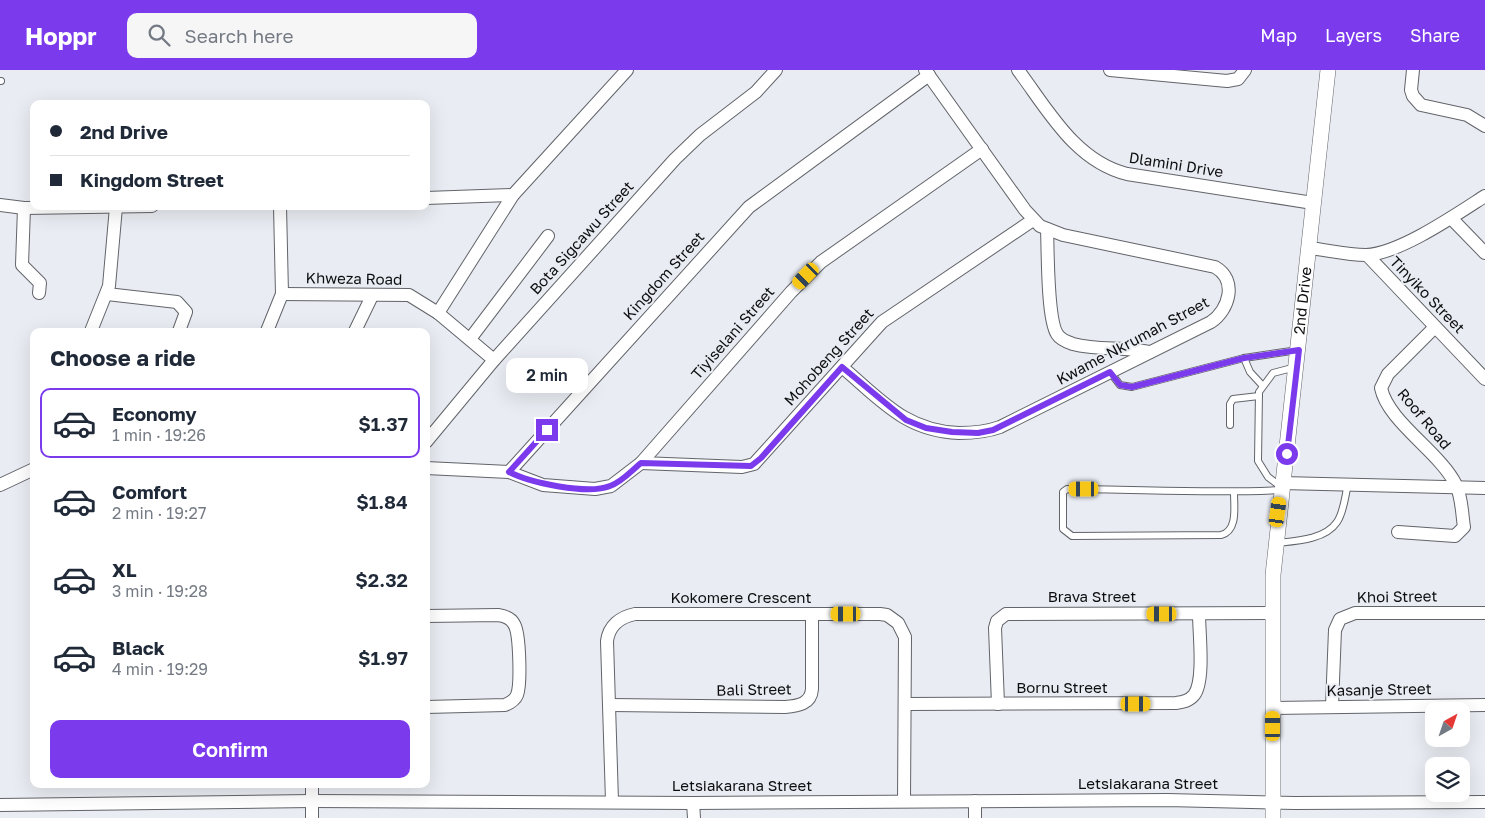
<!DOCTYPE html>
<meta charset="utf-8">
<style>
body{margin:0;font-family:"Golos Text",sans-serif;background:#f6f6f7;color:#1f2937;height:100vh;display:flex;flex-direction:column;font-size:19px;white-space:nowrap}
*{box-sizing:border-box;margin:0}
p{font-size:16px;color:#747a83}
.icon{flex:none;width:28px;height:28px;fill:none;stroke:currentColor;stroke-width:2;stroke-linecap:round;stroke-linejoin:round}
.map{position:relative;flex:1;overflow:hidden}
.side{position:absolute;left:30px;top:258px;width:400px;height:460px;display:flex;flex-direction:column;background:#fff;border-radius:10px;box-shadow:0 5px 20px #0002}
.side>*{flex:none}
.top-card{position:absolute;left:30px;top:30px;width:400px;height:110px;border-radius:10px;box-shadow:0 5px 20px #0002;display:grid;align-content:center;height:110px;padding:0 20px;background:#fff}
.needle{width:32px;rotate:40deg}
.controls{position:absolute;left:1425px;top:632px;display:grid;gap:10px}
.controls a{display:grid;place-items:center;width:45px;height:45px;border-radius:10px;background:#fff;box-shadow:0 5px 20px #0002;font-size:25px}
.end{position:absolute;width:22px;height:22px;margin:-11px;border:6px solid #7c3aed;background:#fff;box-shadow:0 0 0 2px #fff}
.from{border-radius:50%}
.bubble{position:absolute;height:35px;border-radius:10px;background:#fff;box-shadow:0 5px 20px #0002;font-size:16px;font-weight:600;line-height:35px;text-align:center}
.car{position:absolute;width:15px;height:30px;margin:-15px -8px;border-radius:6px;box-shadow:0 0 4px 1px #0007;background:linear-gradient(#f5c518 24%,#345 0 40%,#f5c518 0 76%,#345 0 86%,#f5c518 0)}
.top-card b{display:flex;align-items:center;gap:18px;height:48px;font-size:19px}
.top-card b+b{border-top:1px solid #e0e1e3}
.top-card i{width:12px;height:12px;background:#1f2937}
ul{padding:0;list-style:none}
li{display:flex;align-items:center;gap:15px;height:70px;margin:0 10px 8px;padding:0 10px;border:2px solid transparent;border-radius:10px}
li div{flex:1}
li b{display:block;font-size:19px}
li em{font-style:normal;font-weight:600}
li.selected{border-color:#7c3aed}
li>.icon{width:45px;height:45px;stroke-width:1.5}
h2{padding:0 20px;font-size:22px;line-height:60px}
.primary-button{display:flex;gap:10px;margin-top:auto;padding:10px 20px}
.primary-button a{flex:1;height:58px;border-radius:10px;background:#7c3aed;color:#fff;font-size:20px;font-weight:600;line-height:58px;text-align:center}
header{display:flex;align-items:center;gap:30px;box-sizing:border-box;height:70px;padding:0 25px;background:#7c3aed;color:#fff}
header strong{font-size:24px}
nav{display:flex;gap:28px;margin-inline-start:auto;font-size:18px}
.search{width:350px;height:45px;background:#f6f6f7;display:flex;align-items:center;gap:12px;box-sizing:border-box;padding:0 18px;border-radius:10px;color:#747a83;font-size:19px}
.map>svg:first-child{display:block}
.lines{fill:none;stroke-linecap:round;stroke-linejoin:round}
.service-casing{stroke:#616469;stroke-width:8}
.minor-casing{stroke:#616469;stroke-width:14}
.tertiary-casing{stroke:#616469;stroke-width:16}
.service{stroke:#fff;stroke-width:6}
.minor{stroke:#fff;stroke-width:12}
.tertiary{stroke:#fff;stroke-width:15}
.route{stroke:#7c3aed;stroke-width:6}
.labels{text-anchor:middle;stroke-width:4;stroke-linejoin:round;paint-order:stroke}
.street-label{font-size:15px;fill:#0d0e10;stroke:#e9ecf2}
</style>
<header>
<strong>Hoppr</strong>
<div class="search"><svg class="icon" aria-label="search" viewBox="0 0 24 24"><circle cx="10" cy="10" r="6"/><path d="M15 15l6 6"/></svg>Search here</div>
<nav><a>Map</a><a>Layers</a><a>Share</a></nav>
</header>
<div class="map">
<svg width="1485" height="748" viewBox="0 0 1485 748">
<rect width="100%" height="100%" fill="#e9ecf2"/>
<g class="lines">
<defs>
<g id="service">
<polyline points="0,11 1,11"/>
<polyline points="1244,288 1250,302 1262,315"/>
<polyline points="1110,302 1120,315 1132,317 1244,288 1298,280"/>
<polyline points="1230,355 1230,334 1233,329 1259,326"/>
<polyline points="1282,413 1276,413 1268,407 1258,391 1259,322 1273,303 1296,297"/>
<path d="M1234,423C1234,437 1238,461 1221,465L1072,466L1063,459V422L1067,419C1138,419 1210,424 1281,420"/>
<path d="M1276,473C1295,471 1325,470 1337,452C1344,442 1345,426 1348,414"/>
</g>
<g id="minor">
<path d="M1018,0C1048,40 1075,91 1127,104L1313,133"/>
<polyline points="1110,0 1227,11 1238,9 1245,0"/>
<polyline points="1413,0 1411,20 1413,26 1421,35 1467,45 1485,56"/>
<polyline points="426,128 513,125"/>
<polyline points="0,135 24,138 152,136"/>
<polyline points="24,138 22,195 40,213 39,223"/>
<polyline points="1451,148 1485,183"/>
<path d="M1047,159C1048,181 1047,248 1057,264C1060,269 1067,272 1073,274C1098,281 1125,276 1150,282"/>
<path d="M1309,178C1327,180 1347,185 1366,185C1399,184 1457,144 1485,126"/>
<polyline points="1367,185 1485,309"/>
<polyline points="107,224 177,232 186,242 179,261"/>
<polyline points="282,224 409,225 438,243 494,290"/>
<polyline points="438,243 513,125 627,0"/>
<polyline points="91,261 109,216 116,137"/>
<polyline points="267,261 282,224 280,136"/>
<polyline points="355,261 372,226"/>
<polyline points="470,269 548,166"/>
<path d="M842,297C880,329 905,361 959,363C974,363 986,362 1000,357L1211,252C1229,240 1238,210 1215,197L1063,165L1040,156L1025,140L925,0"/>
<polyline points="426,372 494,290 675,89 700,65 756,22 776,0"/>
<polyline points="641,393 742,397 754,394 882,252 1033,150"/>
<polyline points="426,398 509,402 543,415 595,419 611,416 641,393 791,222 821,192 982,79"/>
<polyline points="509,402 749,137 929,5"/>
<polyline points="1282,413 1485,418"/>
<polyline points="0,415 34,399"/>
<path d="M1398,462L1455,466L1464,457C1462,445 1462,427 1456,415C1440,382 1388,352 1381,318L1388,304L1435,257"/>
<path d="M426,546L498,545C505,546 511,548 514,554C520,563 521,615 517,625C515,630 510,633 505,635L426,637"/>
<path d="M906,634L1176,633C1183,632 1189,631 1194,625C1205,611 1199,563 1199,544"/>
<polyline points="998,634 995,558 997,551 1006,544 1272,543"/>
<path d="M611,635L785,637C798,636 811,634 812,619V544"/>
<polyline points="1332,636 1335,560 1340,549 1355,543 1485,543"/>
<polyline points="1273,638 1485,635"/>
<polyline points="312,714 312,748"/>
<path d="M612,731L607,571C609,556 620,547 635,544H880L887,545L898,553L905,567L904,731"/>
<polyline points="975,731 975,748"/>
<polyline points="693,733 694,748"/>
<polyline points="0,735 312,731 693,733 1167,730 1295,733 1485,732"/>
</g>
<g id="tertiary">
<path id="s1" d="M1273,748V505L1328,0"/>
</g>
</defs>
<use href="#service" class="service-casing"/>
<use href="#minor" class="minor-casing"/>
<use href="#tertiary" class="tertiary-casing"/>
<use href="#service" class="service"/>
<use href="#minor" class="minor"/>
<use href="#tertiary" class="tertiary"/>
</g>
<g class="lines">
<path class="route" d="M547,360L509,402C530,413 588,425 610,416C622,412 631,401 641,393L751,396L761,388L842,297L906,350L926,358L952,362L978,363L993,360L1110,302L1120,315L1132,317L1244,288L1299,280L1287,384"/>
</g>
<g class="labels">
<g class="street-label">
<text transform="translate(1176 95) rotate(9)" y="5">Dlamini Drive</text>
<text transform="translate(582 168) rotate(-48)" y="5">Bota Sigcawu Street</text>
<text transform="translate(664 206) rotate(-48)" y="5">Kingdom Street</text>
<text transform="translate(354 209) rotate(1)" y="5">Khweza Road</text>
<text transform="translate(1427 225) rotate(46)" y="5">Tinyiko Street</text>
<text dy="5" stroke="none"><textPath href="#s1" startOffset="519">2nd Drive</textPath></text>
<text transform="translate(733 263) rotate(-49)" y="5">Tiyiselani Street</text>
<text transform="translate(1133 271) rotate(-28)" y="5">Kwame Nkrumah Street</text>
<text transform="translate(829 287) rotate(-48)" y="5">Mohobeng Street</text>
<text transform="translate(1424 349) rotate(50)" y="5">Roof Road</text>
<text x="1092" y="532">Brava Street</text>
<text transform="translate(1397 527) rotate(-1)" y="5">Khoi Street</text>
<text x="741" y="533">Kokomere Crescent</text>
<text x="1062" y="623">Bornu Street</text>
<text transform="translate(754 620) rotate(-1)" y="5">Bali Street</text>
<text transform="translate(1379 620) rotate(-1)" y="5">Kasanje Street</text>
<text x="1148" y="719">Letsiakarana Street</text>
<text x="742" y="721">Letsiakarana Street</text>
</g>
</g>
</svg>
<div class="controls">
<a><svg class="needle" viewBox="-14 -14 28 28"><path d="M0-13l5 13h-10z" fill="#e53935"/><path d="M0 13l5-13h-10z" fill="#747a83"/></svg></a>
<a><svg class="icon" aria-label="layers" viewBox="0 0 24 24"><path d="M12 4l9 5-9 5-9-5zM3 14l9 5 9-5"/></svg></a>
</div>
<i class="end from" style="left:1287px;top:384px"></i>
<i class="end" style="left:547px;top:360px"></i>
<div class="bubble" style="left:506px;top:288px;width:82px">2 min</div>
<i class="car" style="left:806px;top:206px;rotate:224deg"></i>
<i class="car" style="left:1084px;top:419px;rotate:270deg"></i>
<i class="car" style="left:1278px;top:442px;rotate:8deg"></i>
<i class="car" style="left:846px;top:544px;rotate:270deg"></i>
<i class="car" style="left:1162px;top:544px;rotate:270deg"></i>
<i class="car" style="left:1136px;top:634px;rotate:90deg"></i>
<i class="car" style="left:1273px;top:656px;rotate:0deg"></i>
<div class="top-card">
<b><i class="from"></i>2nd Drive</b>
<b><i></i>Kingdom Street</b>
</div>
<section class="side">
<h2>Choose a ride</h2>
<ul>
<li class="selected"><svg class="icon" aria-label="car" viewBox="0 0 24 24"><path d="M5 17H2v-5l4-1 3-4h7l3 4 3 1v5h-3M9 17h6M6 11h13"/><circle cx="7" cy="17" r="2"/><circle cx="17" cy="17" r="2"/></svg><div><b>Economy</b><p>1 min · 19:26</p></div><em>$1.37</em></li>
<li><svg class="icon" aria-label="car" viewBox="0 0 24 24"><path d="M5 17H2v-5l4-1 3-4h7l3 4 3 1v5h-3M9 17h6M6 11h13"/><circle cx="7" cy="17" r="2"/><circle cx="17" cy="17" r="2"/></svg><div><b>Comfort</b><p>2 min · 19:27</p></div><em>$1.84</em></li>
<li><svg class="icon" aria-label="car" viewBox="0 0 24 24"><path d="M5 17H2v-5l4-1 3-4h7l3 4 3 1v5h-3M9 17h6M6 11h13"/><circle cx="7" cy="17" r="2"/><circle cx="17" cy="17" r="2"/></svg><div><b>XL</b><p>3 min · 19:28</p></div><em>$2.32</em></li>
<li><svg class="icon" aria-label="car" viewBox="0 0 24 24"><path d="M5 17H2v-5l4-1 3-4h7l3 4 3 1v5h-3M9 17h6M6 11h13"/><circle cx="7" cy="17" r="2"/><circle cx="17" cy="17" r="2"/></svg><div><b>Black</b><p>4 min · 19:29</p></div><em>$1.97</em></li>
</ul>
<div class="primary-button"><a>Confirm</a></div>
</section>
</div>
